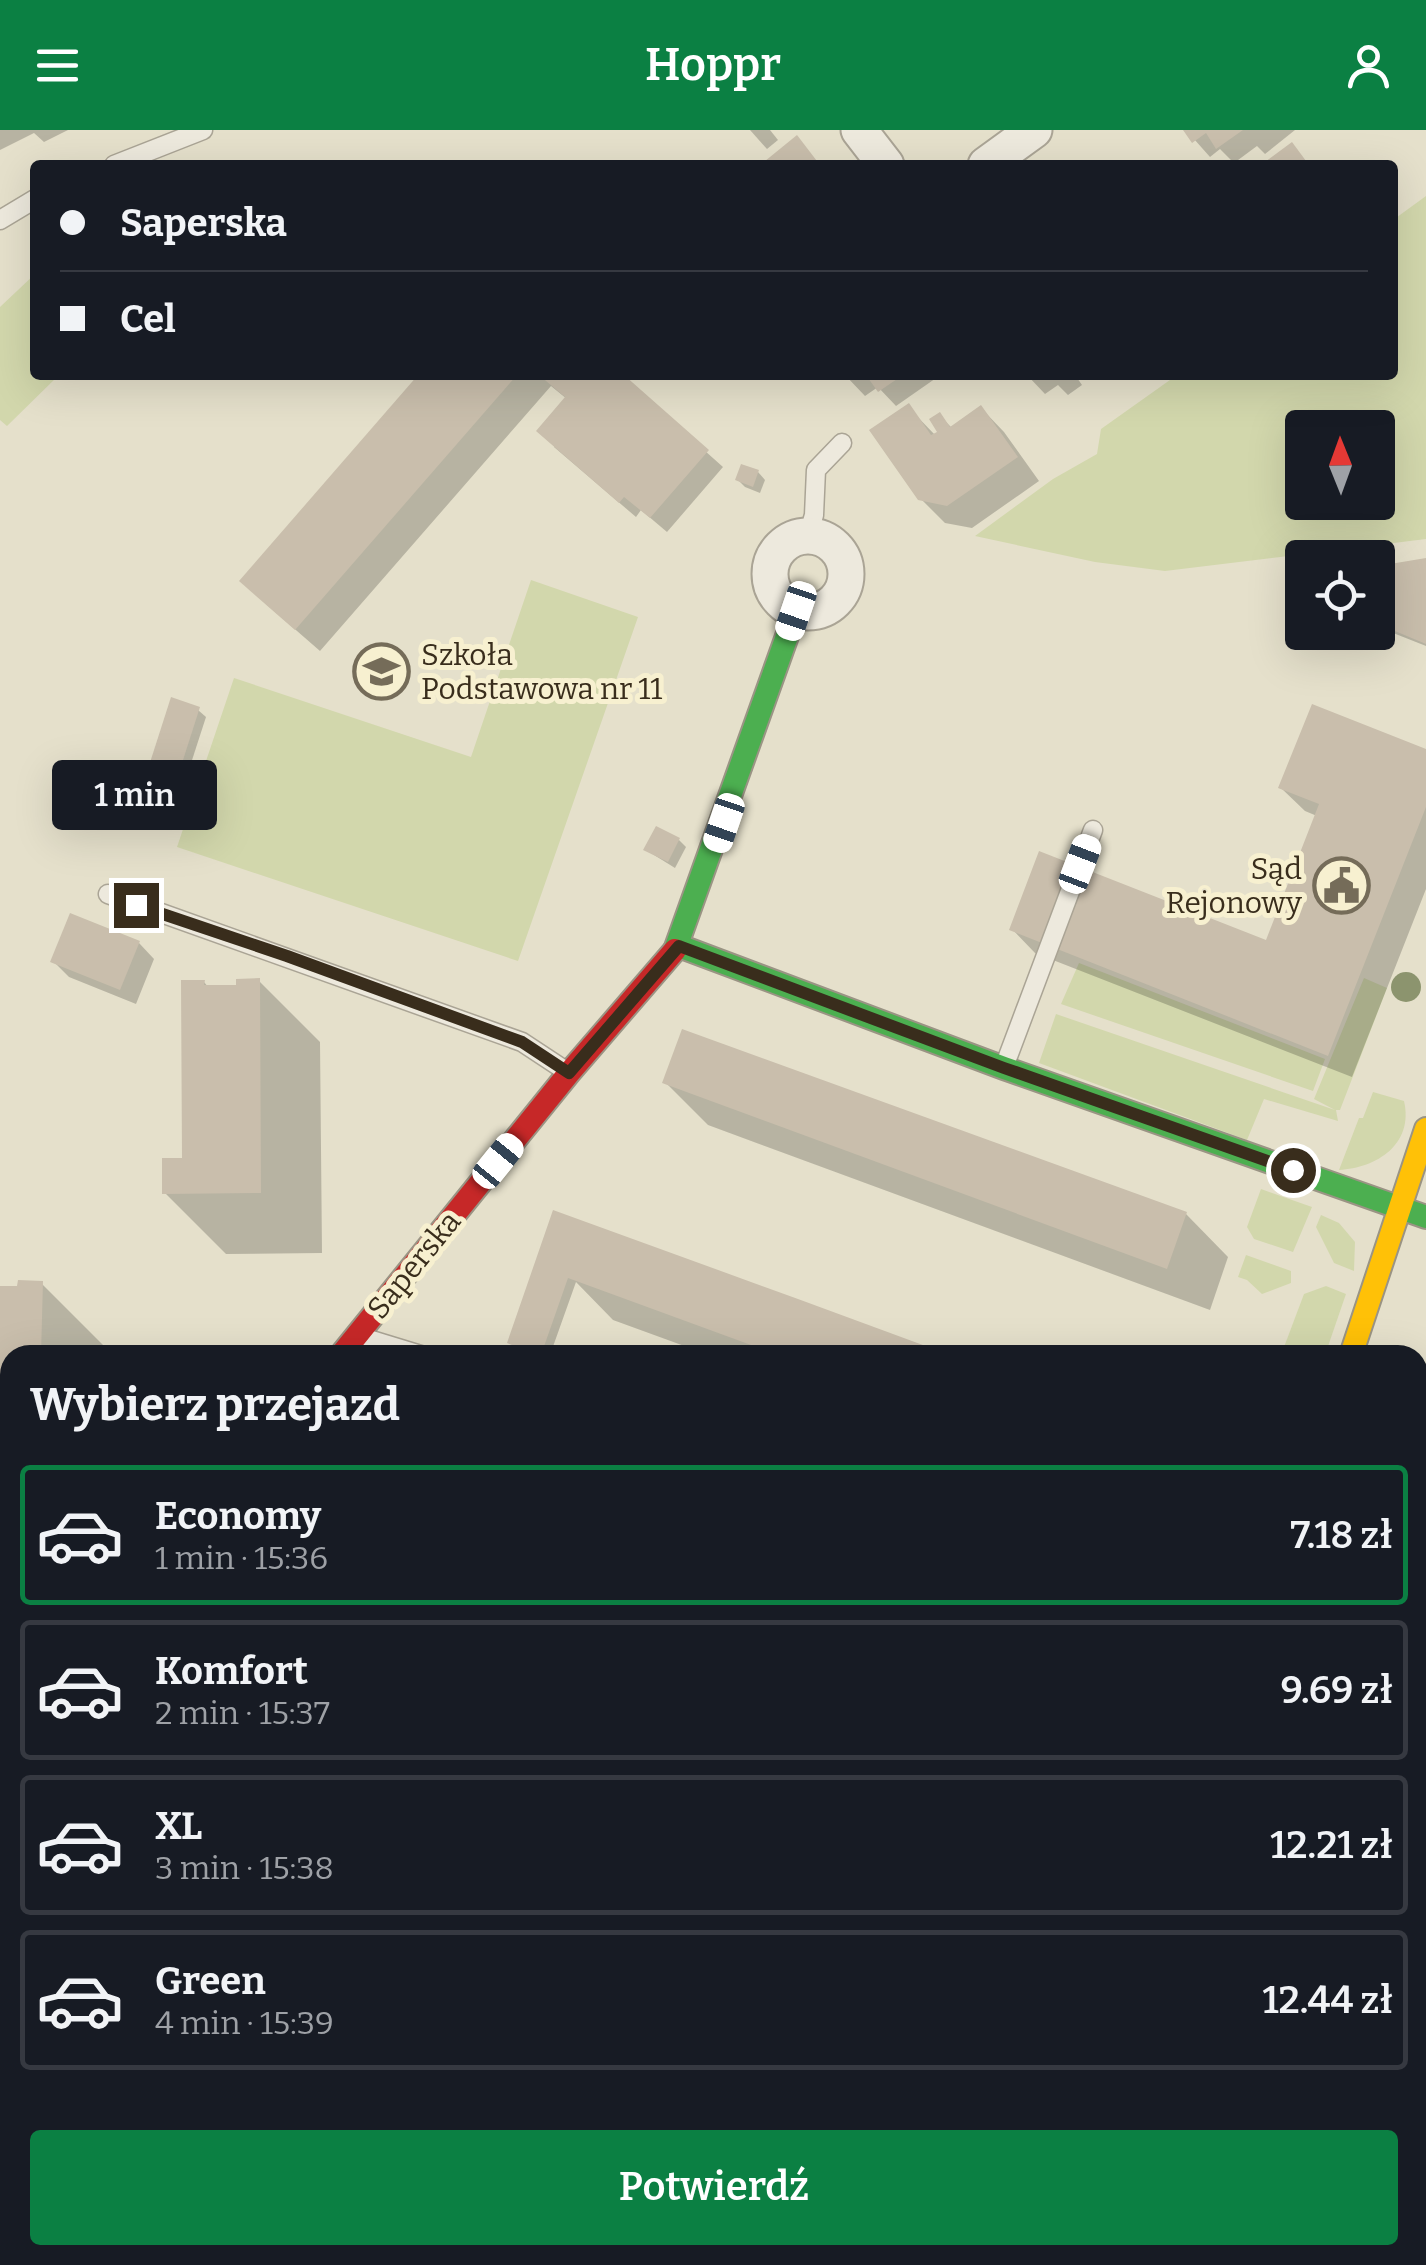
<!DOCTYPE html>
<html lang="pl">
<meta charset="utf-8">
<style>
body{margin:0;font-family:Bitter,serif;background:#242831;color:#f1f3f6;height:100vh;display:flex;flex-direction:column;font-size:38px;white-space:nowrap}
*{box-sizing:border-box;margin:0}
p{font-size:32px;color:#9ea1a6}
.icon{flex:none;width:55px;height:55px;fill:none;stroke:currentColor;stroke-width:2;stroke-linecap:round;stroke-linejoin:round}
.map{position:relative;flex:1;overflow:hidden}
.side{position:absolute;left:0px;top:1215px;width:1428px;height:920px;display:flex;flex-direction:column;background:#171b24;border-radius:30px 30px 0 0;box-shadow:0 10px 40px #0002}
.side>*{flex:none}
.hud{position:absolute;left:30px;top:30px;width:1368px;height:220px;border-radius:10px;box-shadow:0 10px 40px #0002;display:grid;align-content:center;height:220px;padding:0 30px;background:#171b24}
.needle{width:65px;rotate:359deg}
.buttons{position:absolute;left:1285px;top:280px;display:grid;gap:20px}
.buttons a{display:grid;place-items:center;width:110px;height:110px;border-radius:10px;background:#171b24;box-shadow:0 10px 40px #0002;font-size:50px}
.end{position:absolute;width:45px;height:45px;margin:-22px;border:12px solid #392d1c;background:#fff;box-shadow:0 0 0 5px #fff}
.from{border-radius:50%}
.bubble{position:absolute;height:70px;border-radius:10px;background:#171b24;box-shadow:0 10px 40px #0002;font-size:32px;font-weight:600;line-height:70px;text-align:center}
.car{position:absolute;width:30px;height:60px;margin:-30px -15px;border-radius:12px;box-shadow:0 0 8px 2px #0007;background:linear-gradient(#fff 24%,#345 0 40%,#fff 0 76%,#345 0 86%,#fff 0)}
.hud b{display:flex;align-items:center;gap:35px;height:95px;font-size:38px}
.hud b+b{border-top:2px solid #363941}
.hud i{width:25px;height:25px;background:#f1f3f6}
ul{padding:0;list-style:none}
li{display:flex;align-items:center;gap:30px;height:140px;margin:0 20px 15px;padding:0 10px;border:5px solid #363941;border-radius:10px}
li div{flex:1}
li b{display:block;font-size:38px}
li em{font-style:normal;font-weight:600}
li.on{border-color:#0b8043}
li>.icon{width:90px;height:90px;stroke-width:1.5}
h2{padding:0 30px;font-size:45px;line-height:120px}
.action{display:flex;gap:20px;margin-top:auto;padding:20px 30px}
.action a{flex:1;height:115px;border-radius:10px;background:#0b8043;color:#fff;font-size:40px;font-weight:600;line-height:115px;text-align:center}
header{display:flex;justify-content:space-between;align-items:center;height:130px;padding:0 30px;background:#0b8043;color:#fff;font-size:45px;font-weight:600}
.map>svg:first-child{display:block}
.green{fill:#d2d7ac;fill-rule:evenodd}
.shadow{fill:#0003}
.building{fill:#c9beac}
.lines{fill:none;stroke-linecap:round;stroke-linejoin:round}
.lane-casing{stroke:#aaa495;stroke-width:21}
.street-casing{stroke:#aaa495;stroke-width:39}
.fast-casing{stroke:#9a9484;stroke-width:26}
.slow-casing{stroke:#9a9484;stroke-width:26}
.jam-casing{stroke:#9a9484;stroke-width:26}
.lane{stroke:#ede9dd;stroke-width:18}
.street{stroke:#ede9dd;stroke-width:35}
.fast{stroke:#4caf50;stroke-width:22}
.slow{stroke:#ffc107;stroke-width:22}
.jam{stroke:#c62828;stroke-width:22}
.tree{fill:#8c946e}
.route{stroke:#392d1c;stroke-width:12}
.labels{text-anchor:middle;stroke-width:10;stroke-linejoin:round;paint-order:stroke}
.poi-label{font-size:30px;fill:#392d1c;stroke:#f7f0d0;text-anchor:start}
.street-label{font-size:30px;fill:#392d1c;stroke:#f7f0d0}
</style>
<header><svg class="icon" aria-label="menu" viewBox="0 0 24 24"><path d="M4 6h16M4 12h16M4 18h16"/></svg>Hoppr<svg class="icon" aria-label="person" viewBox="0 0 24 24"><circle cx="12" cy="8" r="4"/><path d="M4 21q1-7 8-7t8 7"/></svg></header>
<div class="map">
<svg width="1426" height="2135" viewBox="0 0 1426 2135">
<rect width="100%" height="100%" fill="#e5e0cb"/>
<g class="green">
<path d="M1426,66V409L1165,441L1095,432L975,406L1053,349L1097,324L1101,299L1177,245H1392L1393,90ZM1302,298H1378V372H1302Z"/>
<polygon points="35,144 35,245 59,245 7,296 0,290 0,177"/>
<polygon points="531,450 638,487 518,831 177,717 234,548 471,627"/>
<polygon points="1079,833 1325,929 1313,961 1061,874"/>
<polygon points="1364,848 1387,858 1340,980 1336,980 1338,991 1264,969 1247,1010 1039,933 1056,884 1335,980 1314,969"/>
<path d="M1373,962L1404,971C1414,1014 1377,1038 1339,1040L1359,988H1363Z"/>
<polygon points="1261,1059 1312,1077 1293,1122 1254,1109 1247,1097"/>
<polygon points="1321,1085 1339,1093 1355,1112 1354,1141 1334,1133 1316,1097"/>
<polygon points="1246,1125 1291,1141 1291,1153 1262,1164 1247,1150 1238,1147"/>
<polygon points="1326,1156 1346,1164 1325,1225 1281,1225 1304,1164"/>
<polygon points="1424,1954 1426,2095 1418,2096 1418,1967"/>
</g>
<g class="shadow">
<polygon points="0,0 68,0 44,12 34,3 0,20"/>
<polygon points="750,0 770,0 778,10 767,19"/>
<polygon points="1186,0 1295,0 1265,24 1257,16 1234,33 1220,19 1210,27"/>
<polygon points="421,245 620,245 723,337 667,402 641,380 636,387 554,317 567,269 551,256 320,521 266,474"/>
<polygon points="845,245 939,245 939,246 896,276 878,257 865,266"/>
<polygon points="1027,245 1075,245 1082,255 1068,265 1058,255 1045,264"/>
<polygon points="908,277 936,306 941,302 939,285 952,298 981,278 1004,302 1039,351 972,398 945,393 920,368"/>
<polygon points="758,342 765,350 760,363 745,357 738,350"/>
<polygon points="1426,431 1426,516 1378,497 1378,439"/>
<polygon points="198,580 206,587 182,661 156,652 148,644"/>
<polygon points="1426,622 1426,759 1352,947 1035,823 1012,799 1267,813 1317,686 1305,681 1281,658"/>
<polygon points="679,710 686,717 675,738 646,720"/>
<polygon points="139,813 154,829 136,874 69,847 53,831"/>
<polygon points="259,851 320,912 322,1123 226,1124 165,1063 185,1031 204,852 209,858 239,858"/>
<polygon points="665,952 1186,1084 1228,1127 1210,1180 708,995"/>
<polygon points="555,1083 944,1225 709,1225 613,1190 576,1152 550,1225 531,1225 509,1212"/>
<polygon points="41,1153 103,1215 103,1225 10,1225 10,1426 7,1426 0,1419 0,1159"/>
<polygon points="1426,1680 1426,1934 1418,1951 1418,1697"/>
<polygon points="824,2125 901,2125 897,2135 821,2135"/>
<polygon points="1200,2125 1329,2125 1324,2135 1194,2135"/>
</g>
<g class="building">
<polygon points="1183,0 1243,0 1216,19 1206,3 1192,13"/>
<polygon points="797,5 820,35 760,35"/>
<polygon points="1292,12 1309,35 1261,35"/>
<polygon points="418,245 517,245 295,500 239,451"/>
<polygon points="539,245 624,245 709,320 650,388 624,367 619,373 536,301 565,267"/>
<polygon points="866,245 903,245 878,262"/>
<polygon points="909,273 931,305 937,302 929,289 940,282 950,297 981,275 1018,327 947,376 918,370 869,300"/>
<polygon points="741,334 759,340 753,357 735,350"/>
<polygon points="1426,428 1426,514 1378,494 1378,436"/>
<polygon points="171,567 200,577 175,655 146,645"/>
<polygon points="1312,574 1426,619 1426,677 1328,926 1009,800 1039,721 1266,810 1319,674 1278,658"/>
<polygon points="656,696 680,708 668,732 643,720"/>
<polygon points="70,783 140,811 120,860 50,832"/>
<polygon points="260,848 261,1063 162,1064 162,1028 182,1028 181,850 205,850 204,855 236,855 236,849"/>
<polygon points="682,899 1187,1082 1167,1139 662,953"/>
<polygon points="553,1080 798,1169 950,1225 778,1225 568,1148 541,1225 537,1225 507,1213"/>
<polygon points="18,1150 43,1151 41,1225 10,1225 10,1367 0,1367 0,1156 17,1156"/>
<polygon points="1426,1675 1426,1809 1418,1826 1418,1692"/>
<polygon points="0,2116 10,2118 10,2125 50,2125 95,2135 0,2135"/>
<polygon points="821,2125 880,2125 877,2135 818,2135"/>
<polygon points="1197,2125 1265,2125 1260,2135 1192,2135"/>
</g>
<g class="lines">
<defs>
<g id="lane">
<polyline points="114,35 203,0"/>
<polyline points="0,90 35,69"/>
<polyline points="808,406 814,385 816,340 842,313"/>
<polyline points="108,764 522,912 569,943"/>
<polyline points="1004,937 1093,700"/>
<polyline points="362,1207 421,1225"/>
<polyline points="0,1527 10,1534"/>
<polyline points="1418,1893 1426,1876"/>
<polyline points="1295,2135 1300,2125"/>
<polyline points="1383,2135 1386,2130 1403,2135"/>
<polyline points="1425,2135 1426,2135"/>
</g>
<g id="street">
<polyline points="859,0 886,35"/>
<polyline points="986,35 1034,0"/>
<circle cx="808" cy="444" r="38"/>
<polyline points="0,1643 10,1631"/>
<polyline points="0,1962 10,1973"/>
<polyline points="188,2125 200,2135"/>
<polyline points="159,2135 160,2125"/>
</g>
<g id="fast">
<polyline points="679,816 1004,938 1426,1087"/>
<polyline points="675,820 796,481"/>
</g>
<g id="slow">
<polyline points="1351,1225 1426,999"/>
<polyline points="970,2135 975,2125"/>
</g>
<polyline id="jam" points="341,1225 569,943 675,820"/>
</defs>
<use href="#lane" class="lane-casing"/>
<use href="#street" class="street-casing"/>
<use href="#fast" class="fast-casing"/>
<use href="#slow" class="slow-casing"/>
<use href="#jam" class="jam-casing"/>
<use href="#lane" class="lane"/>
<use href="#street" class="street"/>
<use href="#fast" class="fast"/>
<use href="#slow" class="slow"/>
<use href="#jam" class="jam"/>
</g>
<circle class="tree" cx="1406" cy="857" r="15"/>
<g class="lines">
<polyline class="route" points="136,775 287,826 522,912 569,943 679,816 1004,938 1293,1040"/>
</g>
<defs>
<symbol id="school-ring" viewBox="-11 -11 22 22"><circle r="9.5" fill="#f7f0d0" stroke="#756c59" stroke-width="1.5"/><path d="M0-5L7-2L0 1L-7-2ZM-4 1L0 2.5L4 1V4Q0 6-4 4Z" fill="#756c59"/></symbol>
<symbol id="civic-ring" viewBox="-11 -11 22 22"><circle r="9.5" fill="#f7f0d0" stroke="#756c59" stroke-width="1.5"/><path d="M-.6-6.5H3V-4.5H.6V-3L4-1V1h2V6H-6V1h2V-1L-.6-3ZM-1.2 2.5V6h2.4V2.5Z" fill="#756c59"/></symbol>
</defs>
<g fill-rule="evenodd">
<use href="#school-ring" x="350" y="510" width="63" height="63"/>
<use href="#civic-ring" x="1310" y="724" width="63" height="63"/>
</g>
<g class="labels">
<g class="poi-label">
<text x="421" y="535">Szkoła<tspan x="421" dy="34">Podstawowa nr 11</tspan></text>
<text x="1302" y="749" text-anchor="end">Sąd<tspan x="1302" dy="34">Rejonowy</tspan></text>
</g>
<g class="street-label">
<text transform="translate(414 1135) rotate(-51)" y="10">Saperska</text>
</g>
</g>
</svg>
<div class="buttons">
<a><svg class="needle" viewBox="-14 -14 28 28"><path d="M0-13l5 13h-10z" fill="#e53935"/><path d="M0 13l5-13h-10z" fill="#9ea1a6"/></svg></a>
<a><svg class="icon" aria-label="locate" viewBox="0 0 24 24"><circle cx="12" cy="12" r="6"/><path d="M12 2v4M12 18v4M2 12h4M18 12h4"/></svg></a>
</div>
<i class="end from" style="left:1293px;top:1040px"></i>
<i class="end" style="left:136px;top:775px"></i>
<div class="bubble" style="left:52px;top:630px;width:165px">1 min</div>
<i class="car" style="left:796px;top:481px;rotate:199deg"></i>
<i class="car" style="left:724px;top:693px;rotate:199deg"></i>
<i class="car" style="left:1080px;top:734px;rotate:21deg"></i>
<i class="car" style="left:498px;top:1031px;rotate:39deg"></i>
<div class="hud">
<b><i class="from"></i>Saperska</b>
<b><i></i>Cel</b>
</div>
<section class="side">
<h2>Wybierz przejazd</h2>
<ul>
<li class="on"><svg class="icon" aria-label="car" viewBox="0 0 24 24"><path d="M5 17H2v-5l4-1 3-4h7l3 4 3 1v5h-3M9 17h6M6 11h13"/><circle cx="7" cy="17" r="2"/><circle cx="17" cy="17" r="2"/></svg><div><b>Economy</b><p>1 min · 15:36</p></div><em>7.18 zł</em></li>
<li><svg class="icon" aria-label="car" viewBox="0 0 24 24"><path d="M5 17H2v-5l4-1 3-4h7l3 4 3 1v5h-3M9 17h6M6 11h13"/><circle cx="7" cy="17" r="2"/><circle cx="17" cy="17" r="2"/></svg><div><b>Komfort</b><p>2 min · 15:37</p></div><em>9.69 zł</em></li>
<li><svg class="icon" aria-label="car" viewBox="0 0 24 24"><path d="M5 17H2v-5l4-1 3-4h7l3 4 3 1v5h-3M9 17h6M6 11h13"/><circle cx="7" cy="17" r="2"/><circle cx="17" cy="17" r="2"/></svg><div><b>XL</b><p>3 min · 15:38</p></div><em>12.21 zł</em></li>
<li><svg class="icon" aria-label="car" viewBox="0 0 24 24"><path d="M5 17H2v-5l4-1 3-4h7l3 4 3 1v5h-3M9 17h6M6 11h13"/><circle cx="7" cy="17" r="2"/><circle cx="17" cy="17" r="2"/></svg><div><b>Green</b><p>4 min · 15:39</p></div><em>12.44 zł</em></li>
</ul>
<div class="action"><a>Potwierdź</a></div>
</section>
</div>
